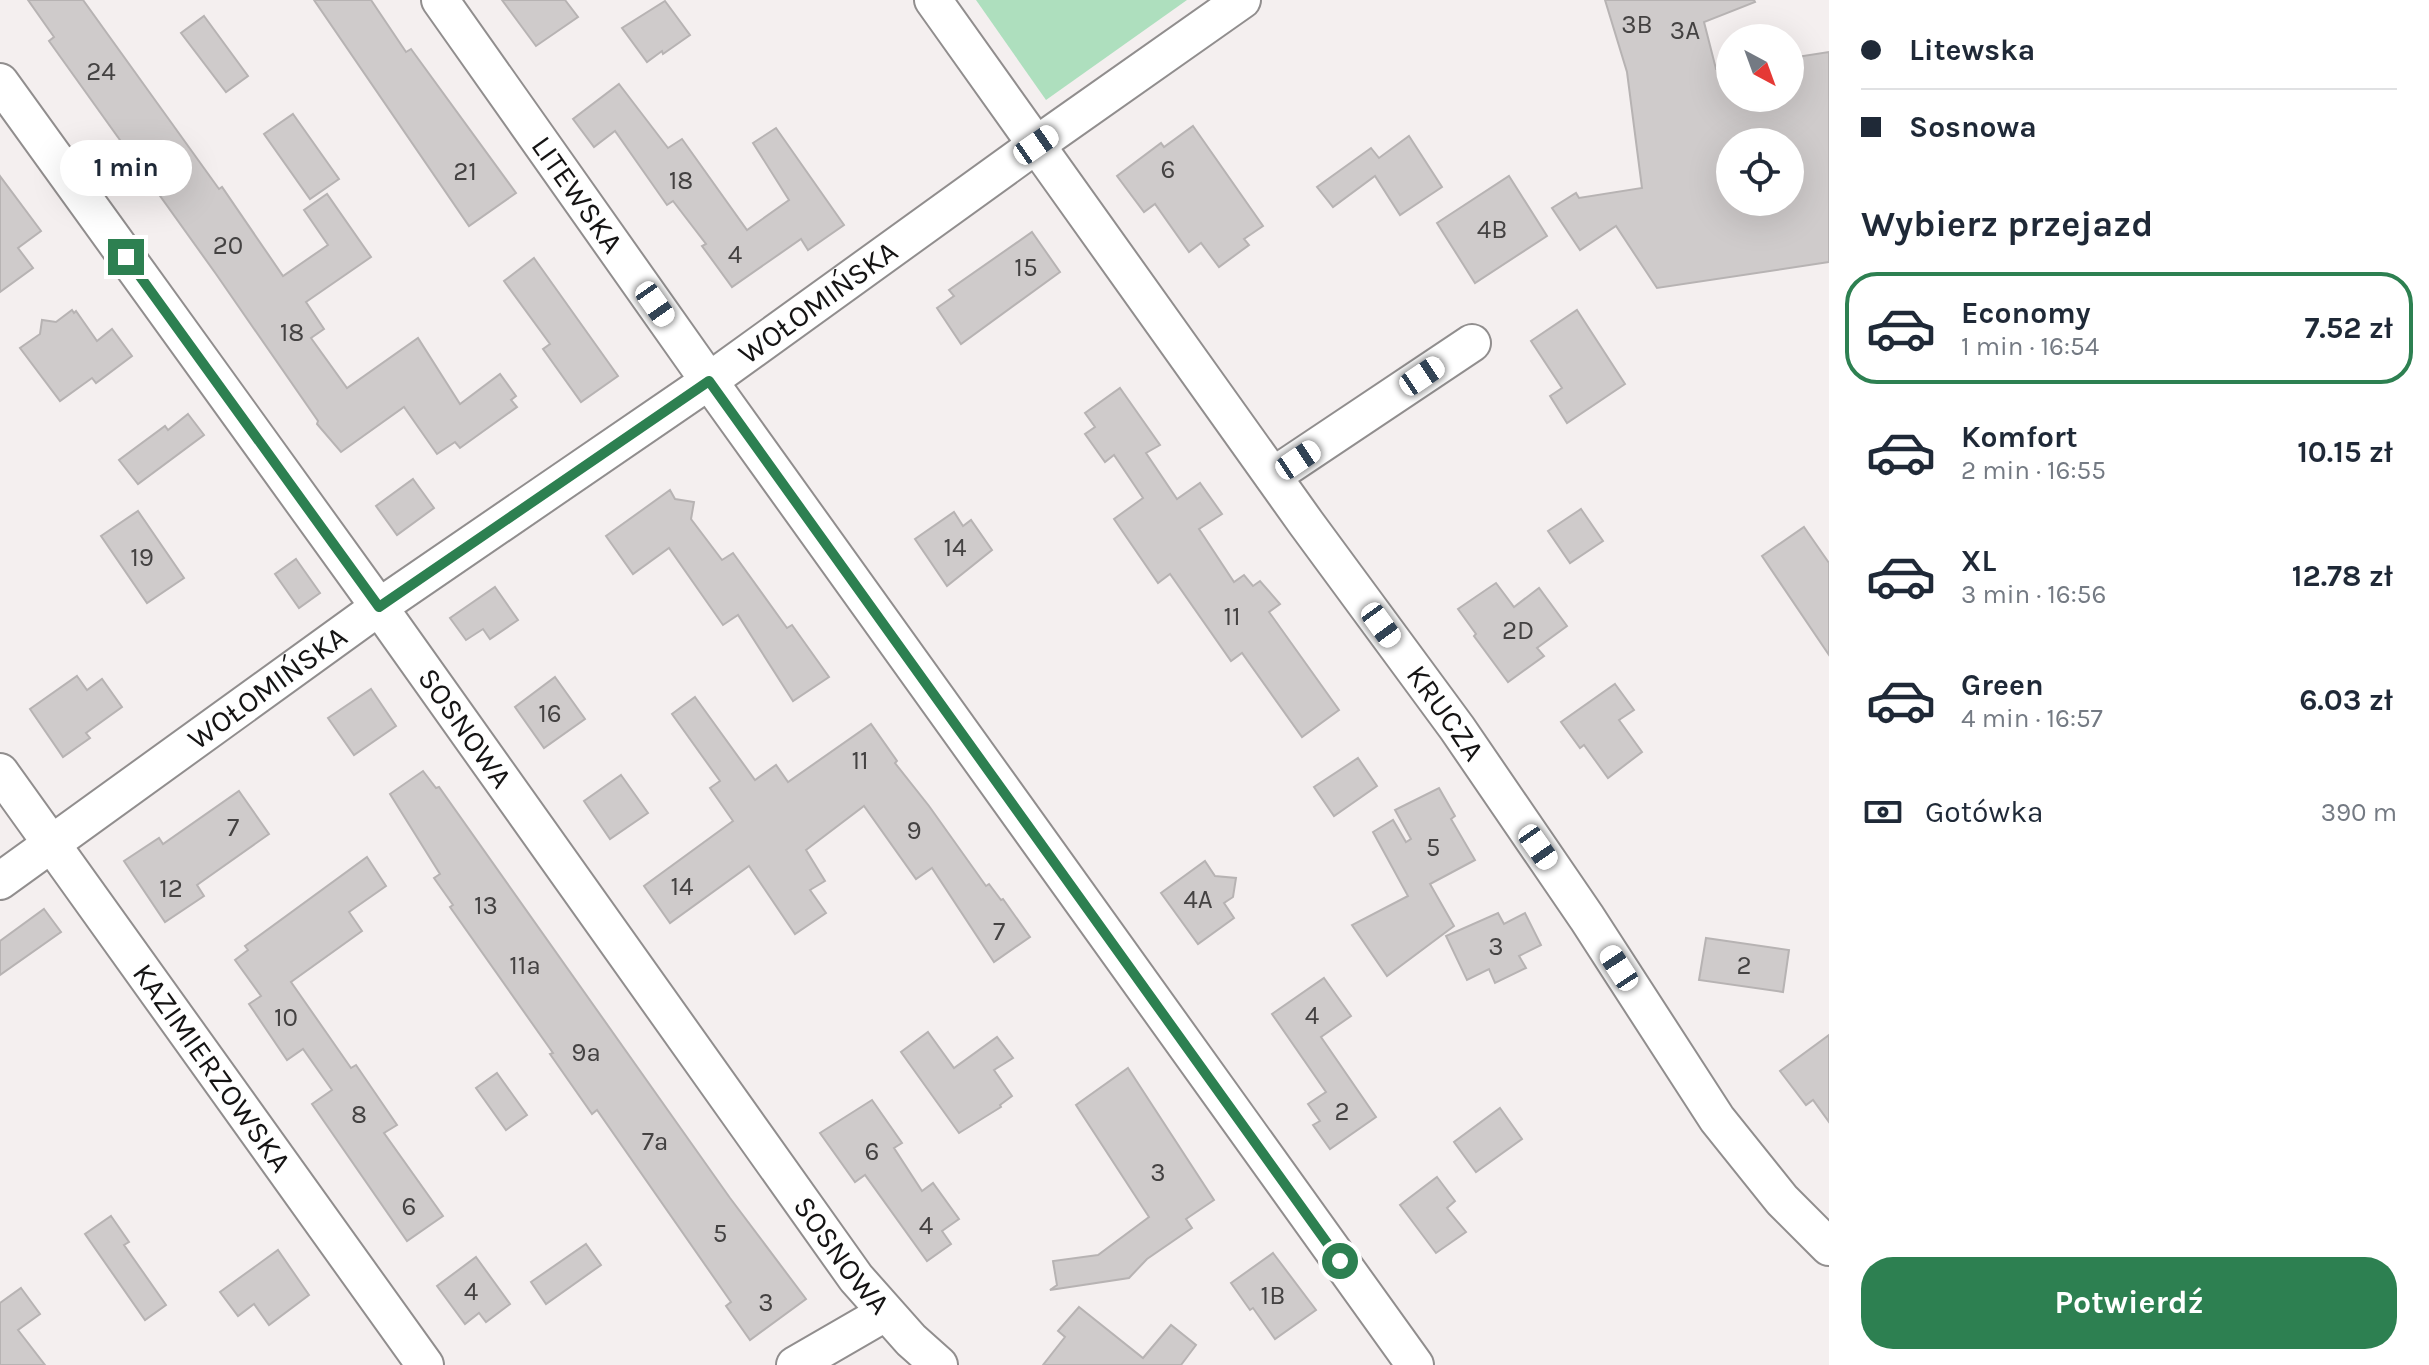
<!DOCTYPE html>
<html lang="pl">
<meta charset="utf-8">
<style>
body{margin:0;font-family:Karla,sans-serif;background:#f6f6f7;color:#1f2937;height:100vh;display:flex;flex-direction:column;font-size:30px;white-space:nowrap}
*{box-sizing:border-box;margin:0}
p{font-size:26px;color:#747a83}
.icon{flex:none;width:44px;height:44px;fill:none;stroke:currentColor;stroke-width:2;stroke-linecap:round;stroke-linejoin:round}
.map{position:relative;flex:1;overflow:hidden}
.drawer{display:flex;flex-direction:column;background:#fff;width:600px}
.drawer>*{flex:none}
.guide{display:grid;align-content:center;height:176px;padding:0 32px;background:#fff}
.needle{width:52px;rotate:139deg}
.controls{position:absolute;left:1716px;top:24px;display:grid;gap:16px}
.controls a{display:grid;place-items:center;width:88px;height:88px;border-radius:50%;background:#fff;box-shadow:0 8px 32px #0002;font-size:40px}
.end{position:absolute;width:36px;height:36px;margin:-18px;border:10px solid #2d8051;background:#fff;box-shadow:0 0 0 4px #fff}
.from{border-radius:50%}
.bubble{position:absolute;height:56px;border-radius:28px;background:#fff;box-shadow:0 8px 32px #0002;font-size:26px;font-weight:700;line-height:56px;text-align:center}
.car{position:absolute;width:24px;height:48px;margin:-24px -12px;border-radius:10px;box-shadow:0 0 6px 2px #0007;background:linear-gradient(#fff 24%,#345 0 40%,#fff 0 76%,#345 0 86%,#fff 0)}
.guide b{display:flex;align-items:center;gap:28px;height:76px;font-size:30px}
.guide b+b{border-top:2px solid #e0e1e3}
.guide i{width:20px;height:20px;background:#1f2937}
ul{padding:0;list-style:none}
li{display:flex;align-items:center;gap:24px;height:112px;margin:0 16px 12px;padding:0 16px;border:4px solid transparent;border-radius:32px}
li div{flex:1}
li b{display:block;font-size:30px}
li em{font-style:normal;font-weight:700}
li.active{border-color:#2d8051}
li>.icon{width:72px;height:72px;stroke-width:1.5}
h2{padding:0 32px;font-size:36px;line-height:96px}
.pay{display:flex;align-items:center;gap:20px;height:88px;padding:0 32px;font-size:30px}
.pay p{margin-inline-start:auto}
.action{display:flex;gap:16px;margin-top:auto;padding:16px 32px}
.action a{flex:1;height:92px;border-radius:32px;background:#2d8051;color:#fff;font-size:32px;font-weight:700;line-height:92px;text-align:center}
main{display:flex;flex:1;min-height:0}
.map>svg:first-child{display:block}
.green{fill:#aedfbe}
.building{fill:#cfcbcb;stroke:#b7b3b3;stroke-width:2;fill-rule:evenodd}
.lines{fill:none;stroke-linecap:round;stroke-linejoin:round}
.minor-casing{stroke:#918e8e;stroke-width:40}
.minor{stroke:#fff;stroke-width:36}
.route{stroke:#2d8051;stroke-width:10}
.labels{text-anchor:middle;stroke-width:6;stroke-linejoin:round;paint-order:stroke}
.number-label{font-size:26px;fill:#444242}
.street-label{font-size:30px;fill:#151414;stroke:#f4efef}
</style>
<main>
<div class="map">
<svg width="1829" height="1365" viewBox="0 0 1829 1365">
<rect width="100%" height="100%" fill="#f4efef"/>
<polygon class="green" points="976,0 1187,0 1046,100"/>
<g class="building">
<polygon points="28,0 83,0 219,189 222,187 283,276 328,245 304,210 327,194 371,257 306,302 324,329 311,338 347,388 418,338 460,404 500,374 516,396 511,400 517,407 460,448 455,442 437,454 404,407 341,452 317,424 318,421 216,274 49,41 54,37"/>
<polygon points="314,0 371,0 406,52 411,49 516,193 469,226"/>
<polygon points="502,0 565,0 578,17 536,46"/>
<path d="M1605,0H1754L1755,2L1704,22L1716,69L1730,67V98H1790V58L1829,52V262L1657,288L1616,226L1580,250L1552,208L1576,193L1579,198L1642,188L1627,72ZM1730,142H1790V202H1730Z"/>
<polygon points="665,1 690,35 663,54 662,51 647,62 622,28"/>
<polygon points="204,16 248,76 226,92 181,33"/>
<polygon points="619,84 668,148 682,139 747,230 789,200 753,143 776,128 844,225 808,250 801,239 732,287 702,246 706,244 673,201 667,205 615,131 594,147 573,119"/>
<polygon points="293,114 339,179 310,199 264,134"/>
<polygon points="1193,126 1263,226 1244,239 1249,245 1219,267 1201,243 1189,252 1155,204 1144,212 1117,176 1161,143 1164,147"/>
<polygon points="1409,136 1442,187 1400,215 1375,176 1333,207 1317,187 1371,148 1379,158"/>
<polygon points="0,176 41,231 18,248 33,268 0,292"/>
<polygon points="1509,176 1547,236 1475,283 1437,223"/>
<polygon points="1032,232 1060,272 961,344 937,308 954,296 949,290"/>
<polygon points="534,258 618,376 581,402 543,349 550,344 504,281"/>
<polygon points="72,310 74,313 76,311 97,341 112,329 132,356 96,383 92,378 60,401 20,348 40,334 42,320 56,322"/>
<polygon points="1577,310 1625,384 1567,423 1550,396 1562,388 1531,341"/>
<polygon points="1120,388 1160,445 1146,453 1177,499 1200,483 1222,514 1199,529 1234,582 1244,575 1253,586 1260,581 1280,604 1269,612 1339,710 1302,737 1242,653 1231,661 1170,574 1158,583 1114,519 1143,498 1114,455 1105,462 1085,434 1095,427 1085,413"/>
<polygon points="188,414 204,435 138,484 119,460 165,426 168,430"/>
<polygon points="413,479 434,508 397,535 376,506"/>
<polygon points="670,490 675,499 694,502 691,519 722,560 733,553 787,628 792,625 829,677 793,701 738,615 723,625 669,548 633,574 606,536"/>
<polygon points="1581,509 1603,541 1570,563 1548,531"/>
<polygon points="138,511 184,578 147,603 101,536"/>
<polygon points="954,512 963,526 971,520 992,550 947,586 915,539"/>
<polygon points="1804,527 1829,563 1829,655 1762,556"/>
<polygon points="296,559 320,593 299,608 275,574"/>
<polygon points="1496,583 1514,607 1539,588 1567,626 1537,648 1544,656 1508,682 1474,636 1476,634 1458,609"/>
<polygon points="495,587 518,620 490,639 483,629 466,640 450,618"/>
<polygon points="77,676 87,690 102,679 122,707 86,733 90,738 63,757 30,709"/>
<polygon points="555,677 585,719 544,748 515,707"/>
<polygon points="1615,684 1634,710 1619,720 1642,752 1608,778 1584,745 1580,748 1561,722"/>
<polygon points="371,689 396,726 354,755 328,718"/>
<polygon points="695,697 755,780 776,765 788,782 871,724 897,761 895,763 929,806 986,886 989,884 1001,900 1003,899 1030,937 994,962 932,868 916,879 864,806 806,850 825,881 810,890 826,913 795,934 749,866 670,923 644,886 733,821 710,788 720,781 672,714"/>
<polygon points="1358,758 1377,786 1334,816 1314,787"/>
<polygon points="423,771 436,788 439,787 730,1198 806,1299 750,1340 726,1306 731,1302 597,1110 592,1114 550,1054 553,1053 450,907 453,905 434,878 440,874 390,794"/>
<polygon points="621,775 648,813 610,839 584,801"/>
<polygon points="1439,788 1455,816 1451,819 1475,860 1430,884 1454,926 1387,976 1352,925 1408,896 1373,832 1393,820 1406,842 1411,839 1395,810"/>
<polygon points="239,791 269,834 197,885 204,896 165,922 124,861 159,838 163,844"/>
<polygon points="367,857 386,886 349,912 362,931 291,982 351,1068 356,1065 397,1125 384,1133 443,1216 407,1241 312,1104 332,1090 303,1049 287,1060 249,1004 261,996 235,960 248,950 245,946"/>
<polygon points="1205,861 1215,876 1236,878 1233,897 1224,903 1234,918 1198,944 1161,893"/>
<polygon points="44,909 61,932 0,975 0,941"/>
<polygon points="1498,913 1504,924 1525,913 1541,945 1519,956 1526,968 1495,983 1489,969 1467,980 1446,936"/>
<polygon points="1706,938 1789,950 1783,992 1699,980"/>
<polygon points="1324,978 1351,1016 1321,1037 1376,1117 1330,1149 1313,1125 1320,1121 1308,1104 1326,1092 1272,1014"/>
<polygon points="928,1032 954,1068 997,1037 1013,1058 994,1070 1012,1096 1000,1105 1001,1107 959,1133 901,1052"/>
<polygon points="1829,1035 1829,1122 1813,1100 1806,1105 1780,1071"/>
<polygon points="1128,1068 1214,1200 1186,1219 1192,1228 1147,1259 1129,1278 1050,1290 1057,1285 1053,1261 1098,1255 1149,1217 1076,1105"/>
<polygon points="497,1073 527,1115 506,1130 476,1088"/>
<polygon points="872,1100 902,1143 894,1148 922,1191 933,1183 959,1219 942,1231 951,1244 927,1261 865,1175 855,1182 820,1133"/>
<polygon points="1500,1108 1522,1139 1476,1172 1454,1142"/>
<polygon points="1437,1177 1455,1201 1447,1208 1466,1232 1436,1253 1400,1205"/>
<polygon points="111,1216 129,1242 124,1245 166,1305 145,1320 85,1234"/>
<polygon points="586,1244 601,1265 546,1304 531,1282"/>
<polygon points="278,1250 309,1295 269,1325 254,1304 238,1316 220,1292"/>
<polygon points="1273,1253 1316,1310 1275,1339 1253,1308 1250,1310 1231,1283"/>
<polygon points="476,1257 510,1304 486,1322 479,1313 465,1324 437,1286"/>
<polygon points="21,1288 40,1314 18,1330 45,1365 0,1365 0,1303"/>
<polygon points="1079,1307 1143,1358 1171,1325 1196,1345 1181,1365 1043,1365 1065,1337 1058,1331"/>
</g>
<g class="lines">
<defs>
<g id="minor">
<path id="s1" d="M440,0L709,381L1415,1365"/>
<path id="s2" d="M933,0L1306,523L1457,728L1587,918L1717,1119L1782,1200L1829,1247"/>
<path id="s3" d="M0,82L379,607L856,1278L911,1340L939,1365"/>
<polyline points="1273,476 1472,343"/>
<path id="s4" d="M0,772L425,1365"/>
<path id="s5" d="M0,881L379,607L709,381L1036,145L1242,0"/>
<polyline points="795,1365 885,1313"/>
</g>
</defs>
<use href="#minor" class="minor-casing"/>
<use href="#minor" class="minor"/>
</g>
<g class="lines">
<polyline class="route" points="126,257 379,607 709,381 1340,1261"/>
</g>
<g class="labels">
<g class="number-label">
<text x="1637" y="33">3B</text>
<text x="1685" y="39">3A</text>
<text x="101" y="80">24</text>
<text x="1168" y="178">6</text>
<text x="465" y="180">21</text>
<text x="681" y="189">18</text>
<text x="1492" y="238">4B</text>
<text x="228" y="254">20</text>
<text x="735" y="263">4</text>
<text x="1026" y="276">15</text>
<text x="292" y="341">18</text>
<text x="955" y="556">14</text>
<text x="142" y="566">19</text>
<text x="1232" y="625">11</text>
<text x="1518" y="639">2D</text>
<text x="550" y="722">16</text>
<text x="860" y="769">11</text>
<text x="233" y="836">7</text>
<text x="914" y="839">9</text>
<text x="1433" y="856">5</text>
<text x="682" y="895">14</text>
<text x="171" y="897">12</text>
<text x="1198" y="908">4A</text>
<text x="486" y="914">13</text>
<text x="999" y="940">7</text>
<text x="1496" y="955">3</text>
<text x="525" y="974">11a</text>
<text x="1744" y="974">2</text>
<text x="1312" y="1024">4</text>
<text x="286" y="1026">10</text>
<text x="586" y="1061">9a</text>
<text x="1342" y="1120">2</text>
<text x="359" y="1123">8</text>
<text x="655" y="1150">7a</text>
<text x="872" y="1160">6</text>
<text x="1158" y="1181">3</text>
<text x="409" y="1215">6</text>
<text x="926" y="1234">4</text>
<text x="720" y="1242">5</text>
<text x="471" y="1300">4</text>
<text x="1273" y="1304">1B</text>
<text x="766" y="1311">3</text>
</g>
<g class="street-label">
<text dy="10" stroke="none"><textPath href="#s1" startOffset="238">LITEWSKA</textPath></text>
<text dy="10" stroke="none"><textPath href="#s5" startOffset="1002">WOŁOMIŃSKA</textPath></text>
<text dy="10" stroke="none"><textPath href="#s5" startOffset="330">WOŁOMIŃSKA</textPath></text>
<text dy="10" stroke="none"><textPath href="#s2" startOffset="878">KRUCZA</textPath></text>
<text dy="10" stroke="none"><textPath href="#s3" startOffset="796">SOSNOWA</textPath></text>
<text dy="10" stroke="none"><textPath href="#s4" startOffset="364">KAZIMIERZOWSKA</textPath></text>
<text dy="10" stroke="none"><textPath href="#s3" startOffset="1444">SOSNOWA</textPath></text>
</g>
</g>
</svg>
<div class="controls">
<a><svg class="needle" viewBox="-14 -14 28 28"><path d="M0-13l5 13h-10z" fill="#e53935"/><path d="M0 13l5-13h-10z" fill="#747a83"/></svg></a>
<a><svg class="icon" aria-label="locate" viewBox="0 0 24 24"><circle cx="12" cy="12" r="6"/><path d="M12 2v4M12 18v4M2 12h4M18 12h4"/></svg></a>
</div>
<i class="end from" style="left:1340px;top:1261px"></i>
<i class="end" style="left:126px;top:257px"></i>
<div class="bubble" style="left:60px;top:140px;width:132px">1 min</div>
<i class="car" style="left:1036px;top:145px;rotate:55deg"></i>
<i class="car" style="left:655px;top:304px;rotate:145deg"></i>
<i class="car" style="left:1422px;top:376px;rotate:56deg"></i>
<i class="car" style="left:1298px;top:460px;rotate:56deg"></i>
<i class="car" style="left:1381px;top:625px;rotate:144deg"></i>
<i class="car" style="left:1538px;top:847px;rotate:145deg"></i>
<i class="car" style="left:1619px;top:968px;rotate:327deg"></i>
</div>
<section class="drawer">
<div class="guide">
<b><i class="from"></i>Litewska</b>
<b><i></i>Sosnowa</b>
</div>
<h2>Wybierz przejazd</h2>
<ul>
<li class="active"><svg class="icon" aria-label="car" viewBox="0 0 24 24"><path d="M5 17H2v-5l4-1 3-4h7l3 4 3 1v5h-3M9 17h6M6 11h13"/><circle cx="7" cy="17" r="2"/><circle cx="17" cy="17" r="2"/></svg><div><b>Economy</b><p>1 min · 16:54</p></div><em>7.52 zł</em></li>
<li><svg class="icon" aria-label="car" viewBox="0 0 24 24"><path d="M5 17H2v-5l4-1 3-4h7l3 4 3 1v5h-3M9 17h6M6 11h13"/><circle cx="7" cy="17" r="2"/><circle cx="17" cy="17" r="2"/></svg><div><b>Komfort</b><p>2 min · 16:55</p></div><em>10.15 zł</em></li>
<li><svg class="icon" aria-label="car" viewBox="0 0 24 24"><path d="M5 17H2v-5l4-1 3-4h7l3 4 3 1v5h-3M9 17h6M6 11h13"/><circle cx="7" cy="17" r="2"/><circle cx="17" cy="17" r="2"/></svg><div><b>XL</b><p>3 min · 16:56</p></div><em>12.78 zł</em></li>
<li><svg class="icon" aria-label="car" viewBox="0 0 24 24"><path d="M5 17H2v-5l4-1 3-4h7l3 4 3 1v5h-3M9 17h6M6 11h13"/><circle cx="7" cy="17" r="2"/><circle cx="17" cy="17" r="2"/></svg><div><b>Green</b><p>4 min · 16:57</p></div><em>6.03 zł</em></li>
</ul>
<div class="pay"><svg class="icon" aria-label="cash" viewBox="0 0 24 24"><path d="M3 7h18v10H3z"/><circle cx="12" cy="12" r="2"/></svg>Gotówka<p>390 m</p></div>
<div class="action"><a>Potwierdź</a></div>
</section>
</main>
